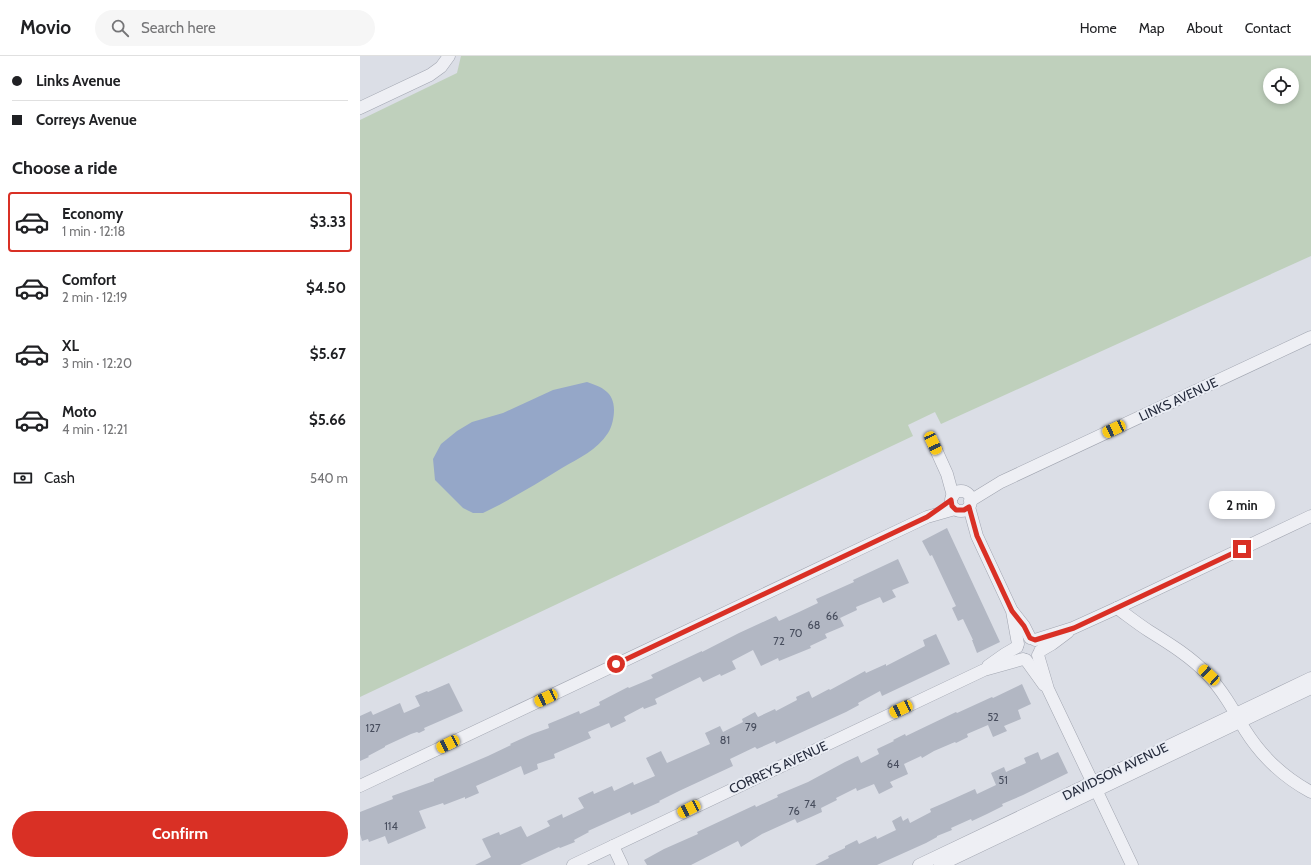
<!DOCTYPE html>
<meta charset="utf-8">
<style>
body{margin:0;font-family:Cabin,sans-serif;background:#f6f6f6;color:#202124;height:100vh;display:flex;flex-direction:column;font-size:15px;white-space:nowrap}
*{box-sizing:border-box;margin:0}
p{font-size:13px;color:#757577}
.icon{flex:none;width:22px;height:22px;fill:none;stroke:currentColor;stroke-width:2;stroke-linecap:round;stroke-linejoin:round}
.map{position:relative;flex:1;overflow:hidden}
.drawer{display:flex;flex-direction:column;background:#fff;width:360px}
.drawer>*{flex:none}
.banner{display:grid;align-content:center;height:88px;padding:0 12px;background:#fff}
.buttons{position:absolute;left:903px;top:12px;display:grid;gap:8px}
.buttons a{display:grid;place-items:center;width:36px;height:36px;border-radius:50%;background:#fff;box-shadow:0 2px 6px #0003;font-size:20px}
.end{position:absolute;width:18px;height:18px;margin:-9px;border:5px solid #d93025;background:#fff;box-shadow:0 0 0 2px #fff}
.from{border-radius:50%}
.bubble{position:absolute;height:28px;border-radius:14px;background:#fff;box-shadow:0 2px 6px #0003;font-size:13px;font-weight:800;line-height:28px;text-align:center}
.car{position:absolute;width:12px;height:24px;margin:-12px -6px;border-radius:5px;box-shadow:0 0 3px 1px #0007;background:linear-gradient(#f5c518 24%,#345 0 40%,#f5c518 0 76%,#345 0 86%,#f5c518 0)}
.banner b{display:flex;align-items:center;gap:14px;height:38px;font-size:15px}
.banner b+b{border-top:1px solid #e0e0e0}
.banner i{width:10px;height:10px;background:#202124}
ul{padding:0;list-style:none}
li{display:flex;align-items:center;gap:12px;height:60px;margin:0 8px 6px;padding:0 4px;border:2px solid transparent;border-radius:4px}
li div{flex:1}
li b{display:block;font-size:15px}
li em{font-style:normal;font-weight:800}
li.current{border-color:#d93025}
li>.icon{width:36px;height:36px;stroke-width:1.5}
h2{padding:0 12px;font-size:18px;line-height:48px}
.pay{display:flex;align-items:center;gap:10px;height:44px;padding:0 12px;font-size:15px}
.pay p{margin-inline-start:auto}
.button{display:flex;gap:8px;margin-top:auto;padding:8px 12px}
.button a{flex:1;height:46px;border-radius:24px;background:#d93025;color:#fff;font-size:16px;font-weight:800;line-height:46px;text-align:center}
header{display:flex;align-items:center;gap:24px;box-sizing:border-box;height:56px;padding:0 20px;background:#fff;border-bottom:1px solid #e0e0e0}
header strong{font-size:19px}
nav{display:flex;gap:22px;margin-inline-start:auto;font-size:14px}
.search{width:280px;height:36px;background:#f6f6f6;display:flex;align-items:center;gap:10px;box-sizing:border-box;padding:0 14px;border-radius:22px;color:#757577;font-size:15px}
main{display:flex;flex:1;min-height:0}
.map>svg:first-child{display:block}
.green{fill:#bfd0bc;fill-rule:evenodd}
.water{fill:#95a7c8}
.building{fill:#b2b7c3}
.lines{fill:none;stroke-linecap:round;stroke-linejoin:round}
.minor-casing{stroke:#a1a5b0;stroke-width:13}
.minor{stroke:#eeeff4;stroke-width:12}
.route{stroke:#d93025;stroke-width:5}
.labels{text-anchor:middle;stroke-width:4;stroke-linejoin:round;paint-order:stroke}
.number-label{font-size:11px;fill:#484e5e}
.street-label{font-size:13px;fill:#252b3c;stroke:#eaedf4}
</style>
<header>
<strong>Movio</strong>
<div class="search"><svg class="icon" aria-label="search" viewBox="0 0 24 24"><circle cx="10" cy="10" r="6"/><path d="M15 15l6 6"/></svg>Search here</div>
<nav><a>Home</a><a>Map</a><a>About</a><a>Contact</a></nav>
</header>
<main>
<section class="drawer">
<div class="banner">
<b><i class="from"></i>Links Avenue</b>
<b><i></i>Correys Avenue</b>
</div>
<h2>Choose a ride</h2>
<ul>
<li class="current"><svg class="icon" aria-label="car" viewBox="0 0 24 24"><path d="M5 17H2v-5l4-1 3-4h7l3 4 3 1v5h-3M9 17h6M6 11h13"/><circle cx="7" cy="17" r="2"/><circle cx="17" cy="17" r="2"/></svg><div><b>Economy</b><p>1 min · 12:18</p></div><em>$3.33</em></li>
<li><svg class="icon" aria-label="car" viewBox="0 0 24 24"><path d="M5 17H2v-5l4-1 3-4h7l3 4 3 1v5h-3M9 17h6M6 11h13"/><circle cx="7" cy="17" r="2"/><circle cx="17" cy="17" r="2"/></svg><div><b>Comfort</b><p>2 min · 12:19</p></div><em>$4.50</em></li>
<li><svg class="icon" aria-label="car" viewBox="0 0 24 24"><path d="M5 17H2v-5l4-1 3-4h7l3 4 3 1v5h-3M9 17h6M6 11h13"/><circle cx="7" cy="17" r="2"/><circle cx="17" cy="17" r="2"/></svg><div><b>XL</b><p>3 min · 12:20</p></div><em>$5.67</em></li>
<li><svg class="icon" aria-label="car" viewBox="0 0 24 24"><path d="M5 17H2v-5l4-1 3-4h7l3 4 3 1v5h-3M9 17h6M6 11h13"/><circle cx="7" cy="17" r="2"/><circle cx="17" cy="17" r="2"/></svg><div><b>Moto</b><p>4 min · 12:21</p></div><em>$5.66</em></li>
</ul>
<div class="pay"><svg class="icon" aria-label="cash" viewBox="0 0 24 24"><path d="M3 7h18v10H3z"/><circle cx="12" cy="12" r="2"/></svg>Cash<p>540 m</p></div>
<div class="button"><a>Confirm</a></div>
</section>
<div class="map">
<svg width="951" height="809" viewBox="0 0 951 809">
<rect width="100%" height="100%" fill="#dbdee6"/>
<path class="green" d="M101,0H951V200L581,368L575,356L548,369L553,380L0,641V64L97,17ZM910,19H932V41H910Z"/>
<path class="water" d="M227,326C242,331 254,336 254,354C254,361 252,371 248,377C237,394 219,402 202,412C176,428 150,444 123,457H113L103,452L75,424L73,403L81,388L97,375L112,366L143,357L193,334Z"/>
<g class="building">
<polygon points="587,472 640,586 617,597 612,584 613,584 603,563 598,565 592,552 596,550 572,499 570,500 562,485"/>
<polygon points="538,503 549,527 532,534 536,541 523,547 520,541 496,551 497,554 480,562 484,570 465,578 467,582 450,590 451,592 419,605 418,602 401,610 393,594 372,605 376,613 361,620 360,618 343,626 340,621 295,643 297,648 284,653 283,651 264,661 266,665 251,672 249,667 228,676 231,682 194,698 195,702 177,708 178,713 164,719 161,710 116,730 119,737 105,743 105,741 84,749 83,747 59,755 66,772 28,788 25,780 9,786 8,783 2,785 0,778 0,756 33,743 32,740 74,725 74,723 128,700 151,689 150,688 172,678 189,672 188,668 205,661 219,655 220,658 240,649 239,646 268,631 269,632 293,622 291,619 342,595 342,596 379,577 416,560 419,565 439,556 458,547 456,543 494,526 493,524"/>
<polygon points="576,578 590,608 522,640 520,635 498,647 499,649 486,656 416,688 415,685 397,693 395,691 370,703 373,710 319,735 299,745 300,746 271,759 270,756 228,775 229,776 214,784 215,786 200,792 199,791 160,809 115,809 131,801 122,783 139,776 140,779 161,770 167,781 190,770 187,765 202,758 203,762 224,752 218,742 233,735 234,738 252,730 254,735 273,726 274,729 295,720 286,702 301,695 307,707 350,688 345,677 360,670 363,676 383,666 382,663 395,656 398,661 415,653 416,655 437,644 436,641 449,635 452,642 469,633 470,634 505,615 506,617 526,608 526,610 565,590 563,584"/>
<polygon points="89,627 103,655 64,672 65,674 59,677 57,676 51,678 25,690 25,691 8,700 9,701 0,705 0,660 11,655 13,659 40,647 44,657 60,650 55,640 67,635 68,636"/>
<polygon points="662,628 671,648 658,654 661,663 644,670 647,675 633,681 628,669 607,678 608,681 596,687 595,686 574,695 562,702 561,700 544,708 548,718 530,726 533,731 519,738 514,728 497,735 496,732 476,742 477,744 461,752 462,756 451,761 437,767 435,763 402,778 381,791 378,785 331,809 287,809 284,804 304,793 338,778 337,776 395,749 396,751 418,741 417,739 448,726 485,706 498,700 501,707 519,698 517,693 534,685 533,684 545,678 546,680 596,656 597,657 632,641 633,642"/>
<polygon points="678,696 681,704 698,696 708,717 663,739 642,748 643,750 627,758 612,765 611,763 591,772 592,774 577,780 577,781 566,787 517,809 455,809 469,802 468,800 485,792 485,790 497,784 499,788 516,780 517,783 536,774 532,765 541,760 543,765 548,762 550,767 571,756 570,753 584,747 615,733 617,738 636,729 631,717 644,711 646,716 666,707 664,702"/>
</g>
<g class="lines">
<defs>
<g id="minor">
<polyline points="0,52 70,19 81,11 89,0"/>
<polyline points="573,387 587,418 593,440"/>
<circle cx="601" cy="445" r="10"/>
<polyline points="610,445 641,426 951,281"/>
<polyline points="609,451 617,480 652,555 658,588"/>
<path d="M757,552C768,560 778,568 789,575C810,588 831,601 848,619C863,635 874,655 885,674C902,701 923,721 951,736"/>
<polyline points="653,556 664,570 670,582"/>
<polyline points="675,584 713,572 757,552 951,460"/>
<polyline points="680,595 692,588 708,576"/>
<polyline points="678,599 688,633 772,809"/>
<polyline points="666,604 684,629"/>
<polyline points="628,610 645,598 657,591"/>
<polyline points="0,730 567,461 595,453"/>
<polyline points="253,790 262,809"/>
<polyline points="213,809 624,614 663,603"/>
<polyline points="559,809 951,622"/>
<polyline points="580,809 951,632"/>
</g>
</defs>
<use href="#minor" class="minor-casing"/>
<use href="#minor" class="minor"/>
</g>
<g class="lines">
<polyline class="route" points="256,608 567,461 591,444 592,450 596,454 604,454 609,451 617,480 652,555 664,570 670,582 675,584 714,572 882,493"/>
</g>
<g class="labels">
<g class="number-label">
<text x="472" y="564">66</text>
<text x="454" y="573">68</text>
<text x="436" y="581">70</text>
<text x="419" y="589">72</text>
<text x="633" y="665">52</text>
<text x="391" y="675">79</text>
<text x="13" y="676">127</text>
<text x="365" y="688">81</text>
<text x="533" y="712">64</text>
<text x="643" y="728">51</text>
<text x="450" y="752">74</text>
<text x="434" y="759">76</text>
<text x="31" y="774">114</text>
</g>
<g class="street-label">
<text transform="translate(818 343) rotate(-25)" y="5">LINKS AVENUE</text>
<text transform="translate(418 711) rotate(-25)" y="5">CORREYS AVENUE</text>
<text transform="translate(755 715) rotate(-26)" y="5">DAVIDSON AVENUE</text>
</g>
</g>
</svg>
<div class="buttons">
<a><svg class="icon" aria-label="locate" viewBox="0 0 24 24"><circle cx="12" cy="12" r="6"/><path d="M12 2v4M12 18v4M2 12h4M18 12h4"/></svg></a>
</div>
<i class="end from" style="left:256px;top:608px"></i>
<i class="end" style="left:882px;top:493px"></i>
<div class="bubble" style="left:849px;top:435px;width:66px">2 min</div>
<i class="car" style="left:754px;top:373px;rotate:245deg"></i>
<i class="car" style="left:573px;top:387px;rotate:155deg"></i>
<i class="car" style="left:849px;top:619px;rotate:313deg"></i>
<i class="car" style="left:186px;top:642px;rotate:245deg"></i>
<i class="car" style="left:541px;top:653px;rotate:245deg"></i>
<i class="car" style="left:88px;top:688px;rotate:244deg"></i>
<i class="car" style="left:329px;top:753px;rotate:244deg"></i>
</div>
</main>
